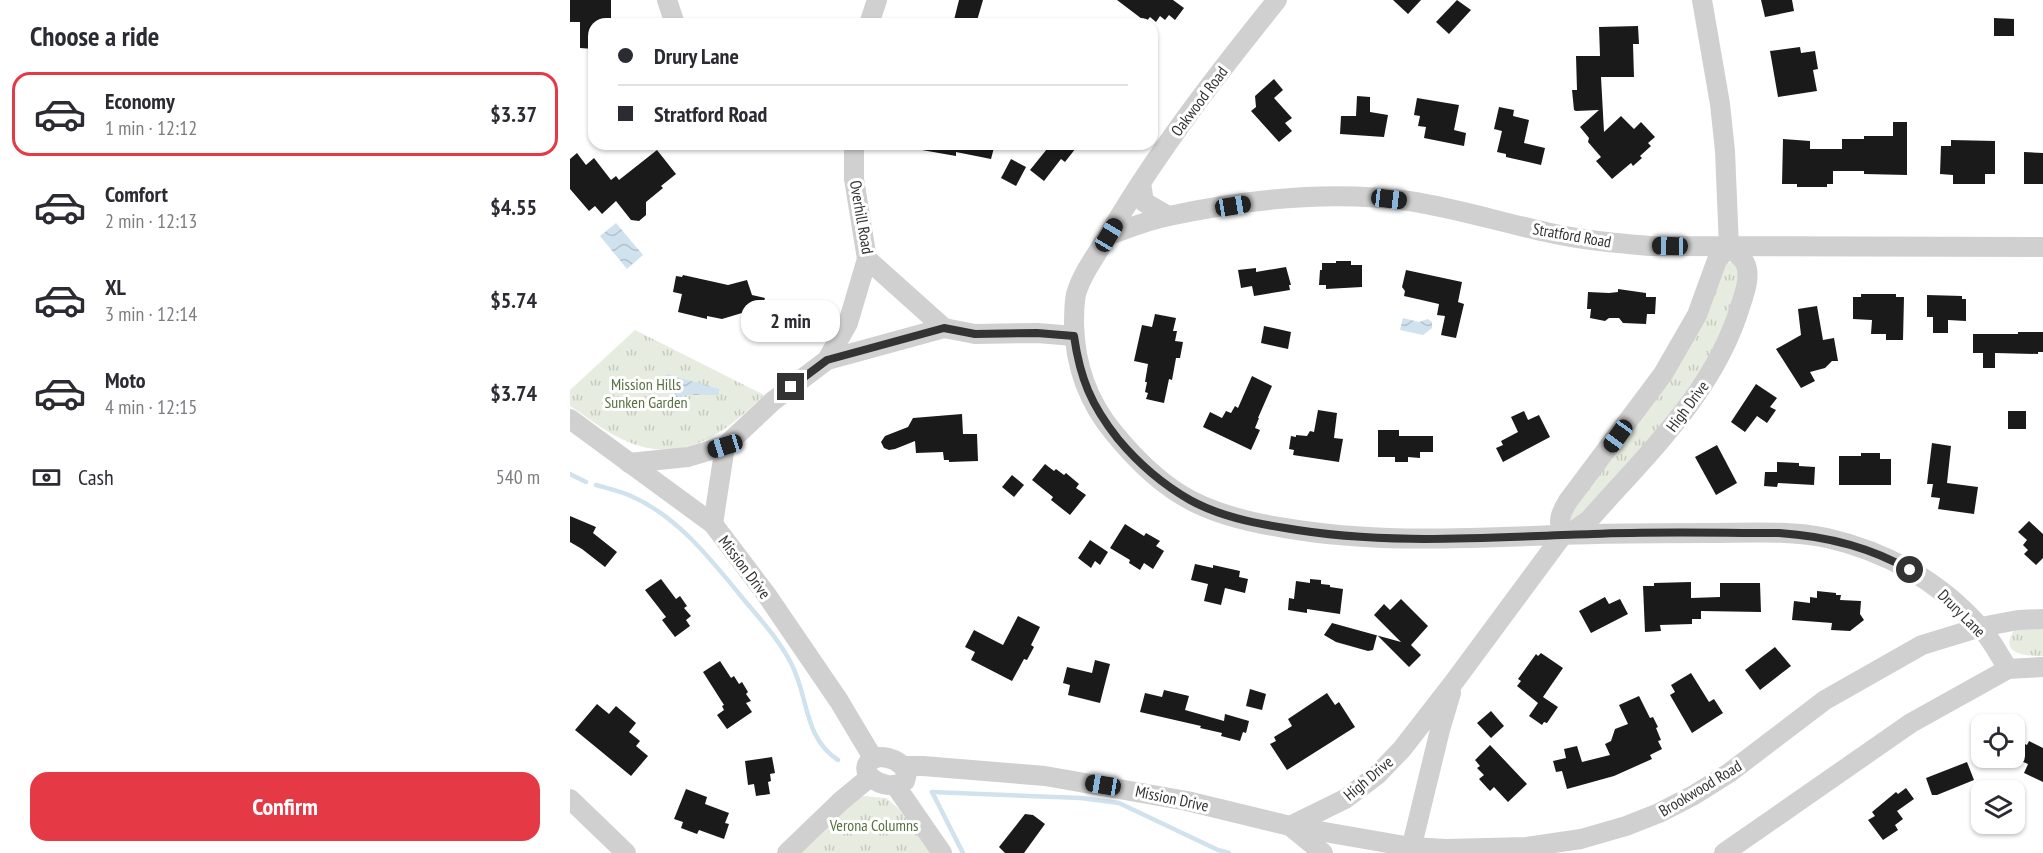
<!DOCTYPE html>
<meta charset="utf-8">
<style>
body{margin:0;font-family:"PT Sans Narrow",sans-serif;background:#f2f2f3;color:#2b2b33;height:100vh;display:flex;flex-direction:column;font-size:22px;white-space:nowrap}
*{box-sizing:border-box;margin:0}
p{font-size:20px;color:#7c7c81}
.icon{flex:none;width:33px;height:33px;fill:none;stroke:currentColor;stroke-width:2;stroke-linecap:round;stroke-linejoin:round}
.map{position:relative;flex:1;overflow:hidden}
.sheet{display:flex;flex-direction:column;background:#fff;width:570px}
.sheet>*{flex:none}
.hud{position:absolute;left:18px;top:18px;width:570px;height:132px;border-radius:18px;box-shadow:0 2px 4px #0004;display:grid;align-content:center;height:132px;padding:0 30px;background:#fff}
.tools{position:absolute;left:1401px;top:714px;display:grid;gap:12px}
.tools a{display:grid;place-items:center;width:54px;height:54px;border-radius:12px;background:#fff;box-shadow:0 2px 4px #0004;font-size:30px}
.end{position:absolute;width:27px;height:27px;margin:-14px;border:8px solid #333;background:#fff;box-shadow:0 0 0 3px #fff}
.from{border-radius:50%}
.bubble{position:absolute;height:42px;border-radius:18px;background:#fff;box-shadow:0 2px 4px #0004;font-size:20px;font-weight:700;line-height:42px;text-align:center}
.car{position:absolute;width:18px;height:36px;margin:-18px -9px;border-radius:8px;box-shadow:0 0 4px 2px #0007;background:linear-gradient(#222 24%,#8ab4d8 0 40%,#222 0 76%,#8ab4d8 0 86%,#222 0)}
.hud b{display:flex;align-items:center;gap:21px;height:57px;font-size:22px}
.hud b+b{border-top:2px solid #e1e1e2}
.hud i{width:15px;height:15px;background:#2b2b33}
ul{padding:0;list-style:none}
li{display:flex;align-items:center;gap:18px;height:84px;margin:0 12px 9px;padding:0 18px;border:3px solid transparent;border-radius:18px}
li div{flex:1}
li b{display:block;font-size:22px}
li em{font-style:normal;font-weight:700}
li.current{border-color:#e63946}
li>.icon{width:54px;height:54px;stroke-width:1.5}
h2{padding:0 30px;font-size:27px;line-height:72px}
.pay{display:flex;align-items:center;gap:15px;height:66px;padding:0 30px;font-size:22px}
.pay p{margin-inline-start:auto}
.action{display:flex;gap:12px;margin-top:auto;padding:12px 30px}
.action a{flex:1;height:69px;border-radius:18px;background:#e63946;color:#fff;font-size:24px;font-weight:700;line-height:69px;text-align:center}
main{display:flex;flex:1;min-height:0}
.map>svg:first-child{display:block}
.grass{fill:url(#grass-tufts)}
.water{fill:url(#water-waves)}
.lines{fill:none;stroke-linecap:round;stroke-linejoin:round}
.stream{stroke:#cfe2ee;stroke-width:4.5}
.building{fill:#1a1a1a}
.minor{stroke:#d0d0d0;stroke-width:20}
.route{stroke:#333;stroke-width:8}
.labels{text-anchor:middle;stroke-width:6;stroke-linejoin:round;paint-order:stroke}
.street-label{font-size:16px;fill:#333;stroke:#fff}
.park-label{font-size:16px;fill:#56703f;stroke:#fff}
</style>
<main>
<section class="sheet">
<h2>Choose a ride</h2>
<ul>
<li class="current"><svg class="icon" aria-label="car" viewBox="0 0 24 24"><path d="M5 17H2v-5l4-1 3-4h7l3 4 3 1v5h-3M9 17h6M6 11h13"/><circle cx="7" cy="17" r="2"/><circle cx="17" cy="17" r="2"/></svg><div><b>Economy</b><p>1 min · 12:12</p></div><em>$3.37</em></li>
<li><svg class="icon" aria-label="car" viewBox="0 0 24 24"><path d="M5 17H2v-5l4-1 3-4h7l3 4 3 1v5h-3M9 17h6M6 11h13"/><circle cx="7" cy="17" r="2"/><circle cx="17" cy="17" r="2"/></svg><div><b>Comfort</b><p>2 min · 12:13</p></div><em>$4.55</em></li>
<li><svg class="icon" aria-label="car" viewBox="0 0 24 24"><path d="M5 17H2v-5l4-1 3-4h7l3 4 3 1v5h-3M9 17h6M6 11h13"/><circle cx="7" cy="17" r="2"/><circle cx="17" cy="17" r="2"/></svg><div><b>XL</b><p>3 min · 12:14</p></div><em>$5.74</em></li>
<li><svg class="icon" aria-label="car" viewBox="0 0 24 24"><path d="M5 17H2v-5l4-1 3-4h7l3 4 3 1v5h-3M9 17h6M6 11h13"/><circle cx="7" cy="17" r="2"/><circle cx="17" cy="17" r="2"/></svg><div><b>Moto</b><p>4 min · 12:15</p></div><em>$3.74</em></li>
</ul>
<div class="pay"><svg class="icon" aria-label="cash" viewBox="0 0 24 24"><path d="M3 7h18v10H3z"/><circle cx="12" cy="12" r="2"/></svg>Cash<p>540 m</p></div>
<div class="action"><a>Confirm</a></div>
</section>
<div class="map">
<svg width="1473" height="853" viewBox="0 0 1473 853">
<defs>
<pattern id="grass-tufts" width="24" height="20" patternUnits="userSpaceOnUse" patternTransform="scale(1.5)"><rect width="24" height="20" fill="#e6ecdf"/><path d="M3 7l-1-3M5 7V3M7 7l1-3M15 17l-1-3M17 17v-4M19 17l1-3" fill="none" stroke="#c6cbc0"/></pattern>
<pattern id="water-waves" width="16" height="10" patternUnits="userSpaceOnUse" patternTransform="scale(1.5)"><rect width="16" height="10" fill="#cfe2ee"/><path d="M0 5q4-4 8 0t8 0" fill="none" stroke="#b2c2cd"/></pattern>
</defs>
<rect width="100%" height="100%" fill="#fff"/>
<g class="grass">
<polygon points="1163,262 1169,273 1159,320 1115,400 1002,525 995,518 1155,263"/>
<path d="M65,330L194,395C149,439 105,470 42,434C28,426 14,415 0,406V390Z"/>
<path d="M1473,626V656C1457,656 1428,655 1444,630Z"/>
<polygon points="293,796 316,798 328,808 363,853 228,853 265,814"/>
</g>
<g class="water">
<polygon points="46,223 73,255 57,269 30,236"/>
<polygon points="833,318 849,322 858,319 862,322 862,328 853,335 830,330"/>
<path d="M97,374C114,380 132,383 149,389V393L147,395H116L106,397L94,377Z"/>
</g>
<g class="lines">
<g class="stream">
<polyline points="0,474 16,482"/>
<path d="M26,485C37,488 50,491 61,496C109,517 142,561 175,601C191,620 209,640 221,663C239,697 233,737 268,760"/>
<polyline points="362,792 511,798 549,803 648,850 659,853"/>
<polyline points="362,792 393,853"/>
</g>
</g>
<g class="building">
<polygon points="0,0 41,0 41,24 24,24 24,49 10,48 10,22 0,22"/>
<polygon points="389,0 413,0 406,24 383,24"/>
<polygon points="547,0 603,0 614,8 605,20 599,15 595,20 590,16 586,22 580,17 576,22"/>
<polygon points="823,0 851,0 838,14"/>
<polygon points="887,0 901,10 879,34 866,22"/>
<polygon points="1191,0 1222,0 1224,11 1195,17"/>
<polygon points="1424,18 1444,19 1444,36 1424,36"/>
<polygon points="1068,26 1069,44 1063,44 1064,77 1031,77 1034,132 1051,116 1064,129 1071,122 1085,137 1078,143 1081,146 1070,156 1072,158 1063,166 1061,163 1042,179 1026,161 1031,157 1018,142 1019,138 1010,127 1029,110 1006,111 1004,110 1002,90 1007,90 1006,56 1030,56 1029,27"/>
<polygon points="1230,47 1231,53 1245,51 1248,69 1243,70 1247,91 1208,97 1200,51"/>
<polygon points="704,79 713,90 704,98 722,118 715,123 722,131 709,142 681,111 686,107 685,96"/>
<polygon points="787,96 800,97 800,112 818,115 814,137 770,134 771,116 786,116"/>
<polygon points="847,98 889,105 884,130 896,133 894,146 854,138 856,127 848,126 850,116 844,115"/>
<polygon points="929,107 944,110 943,116 959,120 954,143 975,148 971,165 936,157 936,154 927,152 932,131 924,129"/>
<polygon points="1323,122 1337,122 1337,175 1294,174 1294,171 1263,171 1263,184 1257,184 1257,187 1227,187 1227,184 1212,184 1213,139 1240,141 1240,149 1272,149 1272,139 1294,139 1294,136 1323,136"/>
<polygon points="1381,140 1425,141 1425,174 1415,174 1415,184 1383,184 1383,175 1370,174 1371,146 1381,146"/>
<polygon points="353,144 425,144 421,159 386,152 386,156 352,150"/>
<polygon points="481,144 509,144 495,162 491,159 474,181 460,170"/>
<polygon points="87,150 106,174 91,186 93,188 76,202 76,215 69,221 61,220 46,201 32,214 25,206 19,211 0,189 0,159 7,153 16,165 24,158 41,180 46,176 49,180"/>
<polygon points="1454,152 1473,153 1473,184 1454,184"/>
<polygon points="441,159 456,167 446,186 431,178"/>
<polygon points="766,261 781,261 781,265 792,265 792,287 756,289 756,285 749,285 750,270 752,270 752,263 766,263"/>
<polygon points="716,267 721,285 719,285 720,290 684,296 682,286 671,288 668,270 686,268 686,272"/>
<polygon points="836,270 892,282 888,302 894,304 886,338 871,335 875,316 867,315 869,304 834,296 835,291 832,287"/>
<polygon points="113,275 158,285 177,280 182,295 195,298 192,307 152,319 137,316 137,319 108,312 112,294 103,292 106,276 112,277"/>
<polygon points="1048,289 1076,293 1076,297 1086,297 1085,314 1077,314 1076,324 1053,323 1049,318 1039,318 1035,321 1020,318 1021,309 1017,309 1018,292 1039,293 1048,292"/>
<polygon points="1291,294 1326,294 1326,297 1334,297 1333,340 1316,340 1316,334 1301,334 1302,320 1283,319 1283,297 1291,297"/>
<polygon points="1357,295 1392,296 1392,299 1396,299 1396,321 1378,320 1378,333 1363,333 1363,317 1357,317"/>
<polygon points="1247,306 1253,340 1264,338 1268,361 1262,361 1255,368 1240,372 1245,381 1231,388 1206,349 1231,335 1228,309"/>
<polygon points="585,314 606,318 603,331 607,331 605,341 613,342 610,358 606,358 602,380 599,379 594,403 576,399 578,393 575,392 577,382 575,382 578,364 564,361 572,325 582,327"/>
<polygon points="694,326 721,332 718,349 691,343"/>
<polygon points="1448,332 1473,332 1473,352 1468,352 1468,354 1425,353 1425,368 1413,368 1413,353 1403,353 1403,334 1448,334"/>
<polygon points="682,376 702,386 688,418 689,418 685,428 690,430 681,450 633,427 640,412 652,418 656,411 661,413 665,406 668,408"/>
<polygon points="1186,384 1207,398 1200,407 1206,410 1197,423 1187,416 1175,432 1161,422"/>
<polygon points="748,410 767,413 764,438 773,439 769,462 723,455 724,450 719,449 721,436 726,437 726,435 737,436 740,431 744,432"/>
<polygon points="954,411 958,420 969,415 980,437 933,462 926,448 933,445 931,441 948,432 941,417"/>
<rect x="1438" y="411" width="18" height="18"/>
<polygon points="392,414 393,434 407,434 408,461 379,462 379,460 374,460 373,452 346,453 345,441 325,449 319,450 314,448 311,442 315,436 338,427 343,418"/>
<polygon points="808,430 829,430 829,436 863,436 863,452 850,452 850,458 838,457 838,462 825,462 825,457 808,457"/>
<polygon points="1362,443 1381,446 1377,483 1408,487 1404,514 1368,509 1370,498 1361,497 1363,484 1357,484"/>
<polygon points="1147,445 1167,483 1146,495 1125,457"/>
<polygon points="1291,453 1310,453 1310,459 1321,459 1321,485 1269,485 1269,456 1291,456"/>
<polygon points="1207,462 1229,463 1229,466 1245,467 1244,485 1208,483 1207,487 1194,486 1195,472 1207,472"/>
<polygon points="475,464 484,471 486,469 494,475 496,473 509,484 506,488 516,495 500,515 481,500 483,497 462,480"/>
<polygon points="442,475 454,485 444,497 432,487"/>
<polygon points="0,516 26,527 23,533 47,552 35,567 12,549 0,542"/>
<polygon points="1459,521 1473,534 1473,558 1466,565 1454,554 1458,550 1453,545 1457,540 1448,532"/>
<polygon points="555,524 574,536 576,533 590,541 586,546 594,551 583,569 574,563 570,570 559,563 560,560 540,548"/>
<polygon points="520,540 538,552 530,565 525,561 521,568 508,558"/>
<polygon points="625,564 643,568 643,565 670,571 669,577 678,579 675,593 655,588 651,605 634,601 638,584 621,580"/>
<polygon points="91,579 106,599 110,596 117,606 114,608 121,616 116,620 120,626 105,637 92,620 96,617 75,590"/>
<polygon points="740,579 751,580 751,584 760,585 760,587 773,589 770,614 737,609 737,613 718,610 719,598 724,599 726,581 740,583"/>
<polygon points="1121,582 1121,598 1150,597 1150,583 1190,583 1191,612 1131,611 1131,619 1122,619 1122,624 1090,625 1091,631 1075,632 1073,586 1084,586 1084,583"/>
<polygon points="1247,591 1266,593 1266,595 1271,595 1270,600 1291,601 1290,614 1294,620 1280,631 1261,630 1262,623 1222,620 1224,601 1240,603 1240,597 1247,598"/>
<polygon points="1035,597 1039,604 1050,599 1058,614 1021,633 1009,611"/>
<polygon points="831,599 858,626 841,645 851,655 839,667 807,635 803,650 798,651 766,642 754,635 762,623 831,642 804,615 814,604 820,610"/>
<polygon points="448,616 470,627 461,645 464,647 457,660 454,659 442,681 401,660 405,652 395,647 404,630 433,645"/>
<polygon points="1205,647 1221,666 1190,690 1175,670"/>
<polygon points="971,653 993,668 973,697 988,707 977,723 974,722 972,725 959,716 968,703 947,686 951,681 948,679 966,654 968,656"/>
<polygon points="525,660 540,664 530,703 498,695 500,685 493,683 497,667 522,673"/>
<polygon points="150,661 161,678 164,676 169,684 172,682 178,692 176,694 181,701 176,703 182,712 157,729 147,715 154,710 152,706 154,705 133,672"/>
<polygon points="1121,673 1139,702 1144,699 1153,713 1122,733 1100,695 1105,692 1101,685"/>
<polygon points="680,689 696,694 692,710 676,706"/>
<polygon points="594,690 619,696 615,710 654,721 655,714 679,721 676,733 673,732 670,741 651,736 652,733 630,728 631,726 570,712 575,693 592,697"/>
<polygon points="757,693 765,705 769,702 785,727 717,770 700,744 706,741 704,737 722,726 718,719"/>
<polygon points="1069,696 1080,718 1083,717 1088,727 1086,728 1091,740 1088,741 1092,749 1080,755 1082,759 1044,776 997,789 992,771 986,772 983,761 996,758 994,749 1007,746 1012,762 1040,755 1035,744 1041,741 1045,729 1058,724 1049,705"/>
<polygon points="27,704 39,714 46,706 66,723 59,732 70,741 66,746 78,756 61,776 5,730"/>
<polygon points="921,711 934,726 921,738 907,723"/>
<polygon points="1444,739 1457,745 1459,741 1473,748 1473,782 1454,773 1458,764 1444,758"/>
<polygon points="920,745 957,784 938,802 924,787 920,791 909,779 914,775 907,768 910,766 905,760"/>
<polygon points="202,757 205,773 200,774 201,781 198,782 200,794 186,796 184,784 178,785 175,761"/>
<polygon points="1397,762 1404,780 1367,795 1362,795 1356,778"/>
<polygon points="1336,788 1344,799 1327,811 1333,819 1325,825 1328,830 1313,840 1298,820 1305,816 1302,812 1326,792 1328,794"/>
<polygon points="116,789 137,797 135,804 159,813 155,823 159,824 154,839 129,830 127,834 111,828 113,822 104,819"/>
<polygon points="455,814 463,815 475,824 454,853 435,853 429,847"/>
</g>
<g class="lines">
<g class="minor">
<polyline points="97,0 105,24"/>
<path d="M707,0C648,73 590,148 542,229C530,250 513,271 506,294C504,304 504,314 504,324C505,365 518,402 544,433C566,460 591,485 622,501C651,516 683,523 715,528C818,546 922,536 1026,534C1064,533 1101,533 1138,533C1178,533 1218,530 1257,538C1315,551 1369,581 1409,626C1421,638 1429,655 1438,669"/>
<polyline points="299,24 307,0"/>
<polyline points="284,144 284,179 297,259 374,328"/>
<polyline points="571,183 574,202 598,216"/>
<path d="M539,235C559,228 579,220 599,216C678,199 759,190 839,201C885,208 930,222 976,232C1010,240 1045,243 1080,246L1473,247"/>
<polyline points="257,360 278,323 297,259"/>
<polyline points="0,419 143,524 196,594 269,701 303,758"/>
<polyline points="59,463 118,457 155,446"/>
<polyline points="143,524 155,446 203,401 257,360 374,328 405,334 467,333 504,336"/>
<path d="M992,536C988,520 990,514 998,501L1093,374L1127,315L1147,260L1159,247"/>
<path d="M309,757C321,757 331,761 337,773L335,781C313,796 277,766 309,757Z"/>
<polyline points="333,766 353,766 475,776 617,801 720,826 753,853"/>
<polyline points="325,785 372,853"/>
<polyline points="0,799 56,853"/>
<path d="M720,826L775,799L807,775L832,749L884,682L992,536L1005,530L1019,520C1078,453 1145,392 1171,304C1175,292 1181,275 1175,263C1172,257 1164,252 1159,247L1155,151L1150,104L1132,0"/>
<polyline points="720,826 841,847 876,849 957,847 1011,839 1056,826 1089,813 1124,795 1159,773 1255,700 1352,645 1411,627 1448,620 1473,619"/>
<polyline points="217,853 271,801 300,777"/>
<polyline points="840,853 870,730 881,693"/>
<polyline points="1154,853 1341,723 1438,669 1473,667"/>
</g>
</g>
<g class="lines">
<path class="route" d="M221,387L257,360L374,328L405,334L467,333L504,336C510,378 521,405 548,439C568,463 592,484 620,500C649,516 683,523 715,528C817,546 921,537 1023,534C1085,531 1148,533 1209,533C1255,536 1300,547 1340,570"/>
</g>
<g class="labels">
<g class="street-label">
<text transform="translate(629 101) rotate(-53)" y="6">Oakwood Road</text>
<text transform="translate(292 217) rotate(80)" y="6">Overhill Road</text>
<text transform="translate(1002 235) rotate(10)" y="6">Stratford Road</text>
<text transform="translate(1117 406) rotate(-53)" y="6">High Drive</text>
<text transform="translate(175 567) rotate(53)" y="6">Mission Drive</text>
<text transform="translate(1392 613) rotate(45)" y="6">Drury Lane</text>
<text transform="translate(798 778) rotate(-40)" y="6">High Drive</text>
<text transform="translate(1130 788) rotate(-31)" y="6">Brookwood Road</text>
<text transform="translate(602 798) rotate(12)" y="6">Mission Drive</text>
</g>
<g class="park-label">
<text x="76" y="390">Mission Hills<tspan x="76" dy="18">Sunken Garden</tspan></text>
<text x="304" y="831">Verona Columns</text>
</g>
</g>
</svg>
<div class="tools">
<a><svg class="icon" aria-label="locate" viewBox="0 0 24 24"><circle cx="12" cy="12" r="6"/><path d="M12 2v4M12 18v4M2 12h4M18 12h4"/></svg></a>
<a><svg class="icon" aria-label="layers" viewBox="0 0 24 24"><path d="M12 4l9 5-9 5-9-5zM3 14l9 5 9-5"/></svg></a>
</div>
<i class="end from" style="left:1340px;top:570px"></i>
<i class="end" style="left:221px;top:387px"></i>
<div class="bubble" style="left:171px;top:300px;width:99px">2 min</div>
<i class="car" style="left:819px;top:199px;rotate:97deg"></i>
<i class="car" style="left:663px;top:206px;rotate:81deg"></i>
<i class="car" style="left:539px;top:235px;rotate:31deg"></i>
<i class="car" style="left:1100px;top:246px;rotate:271deg"></i>
<i class="car" style="left:1048px;top:436px;rotate:216deg"></i>
<i class="car" style="left:155px;top:446px;rotate:253deg"></i>
<i class="car" style="left:533px;top:785px;rotate:279deg"></i>
<div class="hud">
<b><i class="from"></i>Drury Lane</b>
<b><i></i>Stratford Road</b>
</div>
</div>
</main>
